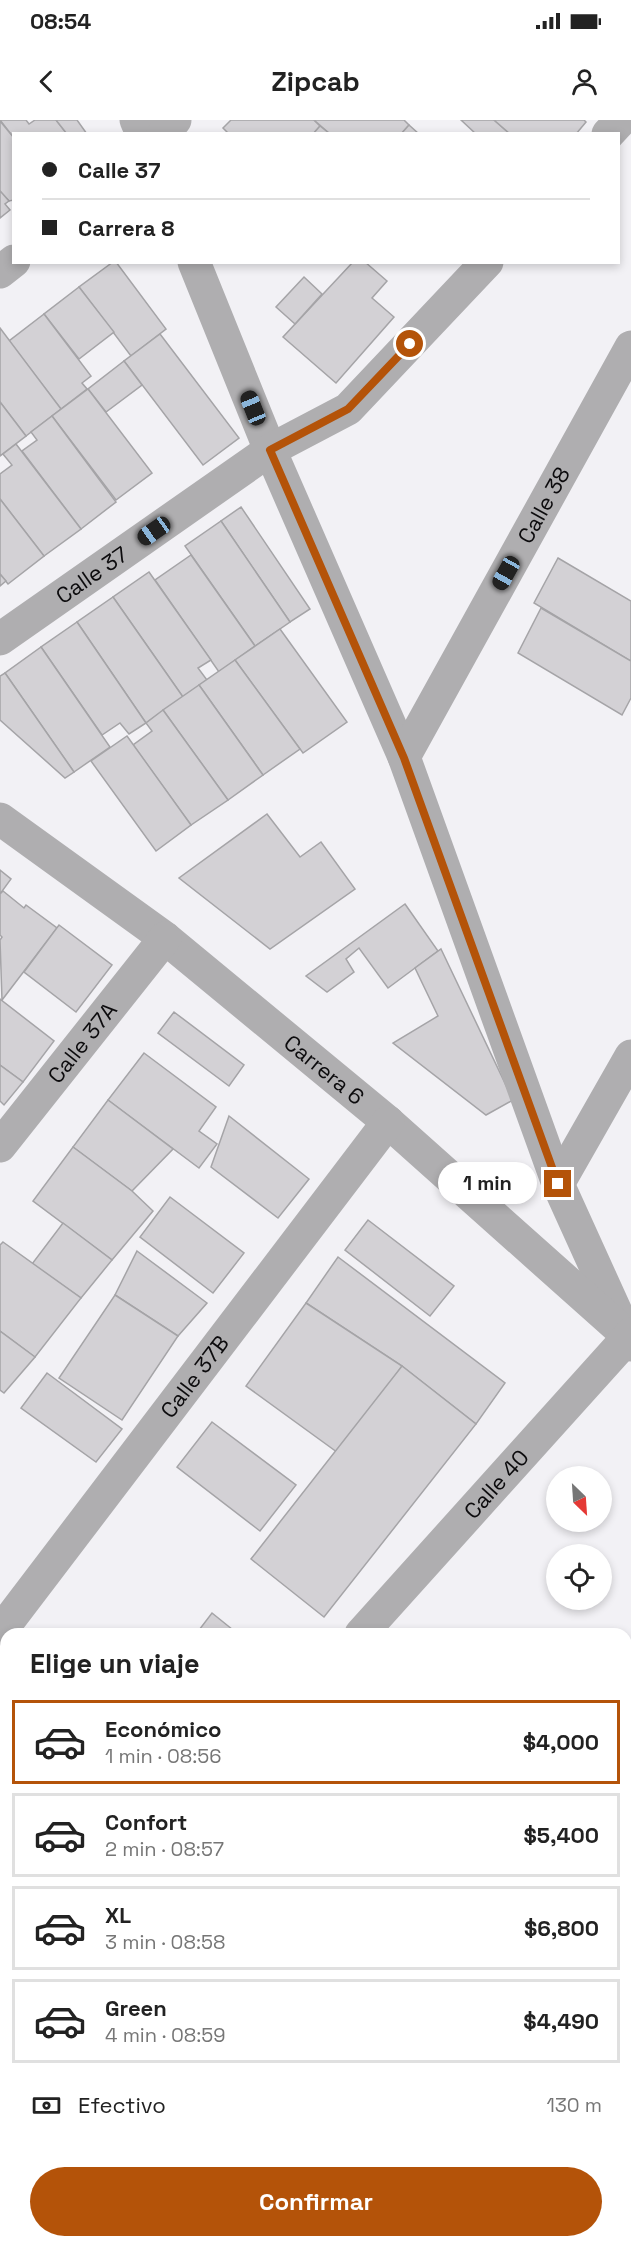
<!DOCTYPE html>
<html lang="es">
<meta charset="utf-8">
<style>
body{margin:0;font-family:"Space Grotesk",sans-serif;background:#f2f2f2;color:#222;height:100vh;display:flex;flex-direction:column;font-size:22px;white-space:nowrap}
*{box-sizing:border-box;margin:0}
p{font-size:20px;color:#767676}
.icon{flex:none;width:33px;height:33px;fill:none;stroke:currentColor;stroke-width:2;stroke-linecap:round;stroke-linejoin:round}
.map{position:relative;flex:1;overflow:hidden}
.sheet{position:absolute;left:0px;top:1508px;width:632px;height:620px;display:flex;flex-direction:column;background:#fff;border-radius:18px 18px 0 0;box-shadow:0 3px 9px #0003}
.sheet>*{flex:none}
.banner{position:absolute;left:12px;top:12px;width:608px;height:132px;border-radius:0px;box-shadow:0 3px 9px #0003;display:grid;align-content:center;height:132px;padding:0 30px;background:#fff}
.needle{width:39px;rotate:155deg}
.tools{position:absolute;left:546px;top:1346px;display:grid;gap:12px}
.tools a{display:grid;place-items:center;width:66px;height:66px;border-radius:50%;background:#fff;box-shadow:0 3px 9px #0003;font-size:30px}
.end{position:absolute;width:27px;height:27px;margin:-14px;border:8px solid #b45309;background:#fff;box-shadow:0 0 0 3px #fff}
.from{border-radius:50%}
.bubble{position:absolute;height:42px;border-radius:21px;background:#fff;box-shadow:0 3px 9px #0003;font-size:20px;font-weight:800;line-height:42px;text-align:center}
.car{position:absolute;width:18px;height:36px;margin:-18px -9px;border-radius:8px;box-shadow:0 0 4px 2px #0007;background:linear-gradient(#222 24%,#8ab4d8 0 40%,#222 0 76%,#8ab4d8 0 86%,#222 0)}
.banner b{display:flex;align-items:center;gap:21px;height:57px;font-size:22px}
.banner b+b{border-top:2px solid #e0e0e0}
.banner i{width:15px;height:15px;background:#222}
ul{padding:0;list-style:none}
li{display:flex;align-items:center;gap:18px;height:84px;margin:0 12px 9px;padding:0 18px;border:3px solid #e0e0e0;border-radius:0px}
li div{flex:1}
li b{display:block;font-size:22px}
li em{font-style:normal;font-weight:800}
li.active{border-color:#b45309}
li>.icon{width:54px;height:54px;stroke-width:1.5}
h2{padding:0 30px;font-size:27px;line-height:72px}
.pay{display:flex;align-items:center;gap:15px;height:66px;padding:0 30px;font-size:22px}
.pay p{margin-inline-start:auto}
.action{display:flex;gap:12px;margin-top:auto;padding:12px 30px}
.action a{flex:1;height:69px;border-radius:36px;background:#b45309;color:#fff;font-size:24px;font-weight:800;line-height:69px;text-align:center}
.status{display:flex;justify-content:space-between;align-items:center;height:42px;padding:0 30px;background:#fff;direction:ltr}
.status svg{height:16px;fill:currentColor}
header{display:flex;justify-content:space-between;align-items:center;height:78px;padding:0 30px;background:#fff;font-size:27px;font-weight:800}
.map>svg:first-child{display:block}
.building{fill:#d3d1d5;stroke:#a5a4a7;stroke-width:1.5}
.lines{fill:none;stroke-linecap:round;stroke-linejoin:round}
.minor{stroke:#afaeb0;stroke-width:33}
.route{stroke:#b45309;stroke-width:8}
.labels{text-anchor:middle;stroke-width:6;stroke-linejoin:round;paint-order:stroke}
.street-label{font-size:22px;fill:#0c0b0d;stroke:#fff}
</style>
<div class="status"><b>08:54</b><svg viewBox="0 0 49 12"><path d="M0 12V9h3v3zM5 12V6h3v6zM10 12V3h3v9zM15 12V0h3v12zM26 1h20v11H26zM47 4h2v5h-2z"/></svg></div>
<header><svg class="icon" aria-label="back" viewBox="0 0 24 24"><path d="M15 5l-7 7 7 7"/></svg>Zipcab<svg class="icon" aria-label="person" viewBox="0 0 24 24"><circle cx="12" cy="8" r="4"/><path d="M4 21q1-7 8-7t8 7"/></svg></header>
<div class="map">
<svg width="631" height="2126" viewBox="0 0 631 2126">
<rect width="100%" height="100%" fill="#f2f1f5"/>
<g class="building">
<polygon points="0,0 26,0 29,4 35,0 56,0 67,14 14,14 14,18"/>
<polygon points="56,0 77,0 87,14 67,14"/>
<polygon points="231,0 314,0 320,6 313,14 229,14 223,8"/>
<polygon points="314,0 404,0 409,5 401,14 330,14"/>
<polygon points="461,0 494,0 510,14 476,14"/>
<polygon points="494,0 584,0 586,2 576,14 510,14"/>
<polygon points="0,1 14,18 14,80 9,81 0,71"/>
<polygon points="409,5 419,14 401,14"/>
<polygon points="320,6 330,14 313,14"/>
<polygon points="0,71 9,81 5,84 10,90 0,98"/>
<polygon points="113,142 116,142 166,209 131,236 79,167"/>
<polygon points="353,142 365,142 387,161 372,178 394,197 336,263 283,217"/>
<polygon points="304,157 322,174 295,204 276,187"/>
<polygon points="79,167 114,212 79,239 44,194"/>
<polygon points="44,194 91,256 82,263 87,269 61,289 9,221"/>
<polygon points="0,208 61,289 26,316 0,282"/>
<polygon points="160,214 239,318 203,345 124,241"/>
<polygon points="124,241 142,265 106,292 88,269"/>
<polygon points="88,269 152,353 116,380 52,296"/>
<polygon points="0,282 26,316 0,336"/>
<polygon points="52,296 116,382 81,409 22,331 37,320 31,312"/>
<polygon points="16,324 81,409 44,436 0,379 0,354 12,345 3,334"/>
<polygon points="0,379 44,436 8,464 0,454"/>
<polygon points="241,387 310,489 290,502 221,401"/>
<polygon points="221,401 290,502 255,526 185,426"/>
<polygon points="191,435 255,526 219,552 155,460"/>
<polygon points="558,438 631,481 631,541 534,483"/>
<polygon points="149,452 211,540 198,548 207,560 183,577 113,477"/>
<polygon points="0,454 6,461 0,466"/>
<polygon points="113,477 183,577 146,603 77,502"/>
<polygon points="541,488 631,541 631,578 622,595 518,533"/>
<polygon points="77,502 146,603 129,614 120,603 102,615 41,527"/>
<polygon points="280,509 347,602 303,633 235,540"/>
<polygon points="41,527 110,627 74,652 5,553"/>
<polygon points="235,540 300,629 263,655 199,565"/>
<polygon points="5,553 74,652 65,658 0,600 0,556"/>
<polygon points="199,565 263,655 228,680 163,590"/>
<polygon points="163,590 228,680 191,705 133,625 152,611 146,603"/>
<polygon points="127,616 191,705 156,731 91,641"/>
<polygon points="267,694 300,737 321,722 355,769 270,829 179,758"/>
<polygon points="0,750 11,759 0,774"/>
<polygon points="3,771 24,788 26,785 57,808 2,880 0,820 2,817 0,815 0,774"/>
<polygon points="405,784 438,831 415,848 388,868 359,828 346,839 354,852 327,872 306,856"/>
<polygon points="59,805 112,845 76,892 24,852"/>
<polygon points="441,829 513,980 486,995 393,923 438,896 415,848"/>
<polygon points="0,879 54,921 23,962 0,945"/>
<polygon points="174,892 244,945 229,966 158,913"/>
<polygon points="144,933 216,987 199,1011 217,1024 199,1048 108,980"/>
<polygon points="0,945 23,962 4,985 0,981"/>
<polygon points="108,980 173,1029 132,1071 73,1027"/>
<polygon points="229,996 309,1059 278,1098 211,1047"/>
<polygon points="73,1027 132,1071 153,1091 112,1140 33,1081"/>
<polygon points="170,1077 244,1133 213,1173 140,1117"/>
<polygon points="368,1100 454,1166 430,1196 345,1130"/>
<polygon points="63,1103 112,1140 81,1178 32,1144"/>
<polygon points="3,1122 81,1178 35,1237 0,1211 0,1125"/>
<polygon points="137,1131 207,1183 178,1216 115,1175"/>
<polygon points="338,1137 505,1263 476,1304 402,1246 306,1183"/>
<polygon points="115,1175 178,1216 122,1300 59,1258"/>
<polygon points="306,1183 402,1246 341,1335 246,1266"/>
<polygon points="0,1211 35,1237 4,1273 0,1270"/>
<polygon points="402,1246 476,1304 324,1497 251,1439"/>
<polygon points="47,1253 122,1309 96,1342 21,1288"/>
<polygon points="212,1302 296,1365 260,1411 177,1347"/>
<polygon points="212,1493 238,1514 196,1514"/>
<polygon points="0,1673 6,1677 6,1746 0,1741"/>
</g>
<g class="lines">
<g class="minor">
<polyline points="136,0 142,14"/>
<polyline points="163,14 175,0"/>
<polyline points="608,14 621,0"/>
<polyline points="194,142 270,330 404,637 558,1064 631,1225"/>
<polyline points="0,152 14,141"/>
<path id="s1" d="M0,519L270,330L348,289L487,142"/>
<path id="s2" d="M404,637L631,227"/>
<path id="s3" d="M0,699L165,818L388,1002L619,1208"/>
<path id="s4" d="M0,1026L165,818"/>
<polyline points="558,1064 631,936"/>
<path id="s5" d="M0,1512L388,1002"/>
<path id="s6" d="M361,1514L631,1214"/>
<polyline points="0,1616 6,1620"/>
</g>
</g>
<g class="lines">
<polyline class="route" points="410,224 348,289 270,330 404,638 558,1064"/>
</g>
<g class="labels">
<g class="street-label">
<text dy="8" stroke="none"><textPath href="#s2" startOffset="288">Calle 38</textPath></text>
<text dy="8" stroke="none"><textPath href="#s1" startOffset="112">Calle 37</textPath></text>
<text dy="8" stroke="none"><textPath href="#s4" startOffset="132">Calle 37A</textPath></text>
<text dy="8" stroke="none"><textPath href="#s3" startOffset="410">Carrera 6</textPath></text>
<text dy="8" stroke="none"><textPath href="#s5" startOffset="321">Calle 37B</textPath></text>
<text dy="8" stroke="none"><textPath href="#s6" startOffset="202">Calle 40</textPath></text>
</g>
</g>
</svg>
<div class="tools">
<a><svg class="needle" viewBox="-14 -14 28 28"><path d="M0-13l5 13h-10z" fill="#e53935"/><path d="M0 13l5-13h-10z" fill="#767676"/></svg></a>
<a><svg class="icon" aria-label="locate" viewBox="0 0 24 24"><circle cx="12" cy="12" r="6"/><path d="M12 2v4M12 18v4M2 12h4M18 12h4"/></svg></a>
</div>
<i class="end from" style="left:410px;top:224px"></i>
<i class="end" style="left:558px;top:1064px"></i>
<div class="bubble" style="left:438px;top:1042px;width:99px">1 min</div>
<i class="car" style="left:253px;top:288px;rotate:338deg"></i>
<i class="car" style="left:154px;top:411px;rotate:235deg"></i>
<i class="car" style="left:506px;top:453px;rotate:209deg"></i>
<div class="banner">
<b><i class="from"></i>Calle 37</b>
<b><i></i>Carrera 8</b>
</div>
<section class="sheet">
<h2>Elige un viaje</h2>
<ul>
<li class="active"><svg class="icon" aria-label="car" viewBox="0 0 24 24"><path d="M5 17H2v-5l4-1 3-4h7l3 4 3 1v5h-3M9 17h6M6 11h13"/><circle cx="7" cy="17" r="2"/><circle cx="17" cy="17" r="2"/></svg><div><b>Económico</b><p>1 min · 08:56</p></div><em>$4,000</em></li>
<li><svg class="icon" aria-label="car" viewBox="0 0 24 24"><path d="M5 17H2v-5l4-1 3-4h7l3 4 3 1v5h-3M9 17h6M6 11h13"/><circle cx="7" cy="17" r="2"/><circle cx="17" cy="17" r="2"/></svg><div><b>Confort</b><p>2 min · 08:57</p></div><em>$5,400</em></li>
<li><svg class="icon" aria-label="car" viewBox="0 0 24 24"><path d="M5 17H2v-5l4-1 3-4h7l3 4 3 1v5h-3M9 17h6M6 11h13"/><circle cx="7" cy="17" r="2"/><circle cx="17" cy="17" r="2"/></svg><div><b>XL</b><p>3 min · 08:58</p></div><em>$6,800</em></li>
<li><svg class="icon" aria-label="car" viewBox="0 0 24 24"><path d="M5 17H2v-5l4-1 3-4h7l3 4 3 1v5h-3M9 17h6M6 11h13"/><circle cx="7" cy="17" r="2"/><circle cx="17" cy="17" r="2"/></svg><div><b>Green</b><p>4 min · 08:59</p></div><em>$4,490</em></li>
</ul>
<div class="pay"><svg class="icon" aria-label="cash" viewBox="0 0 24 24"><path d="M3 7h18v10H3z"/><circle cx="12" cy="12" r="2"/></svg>Efectivo<p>130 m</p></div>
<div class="action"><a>Confirmar</a></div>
</section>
</div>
